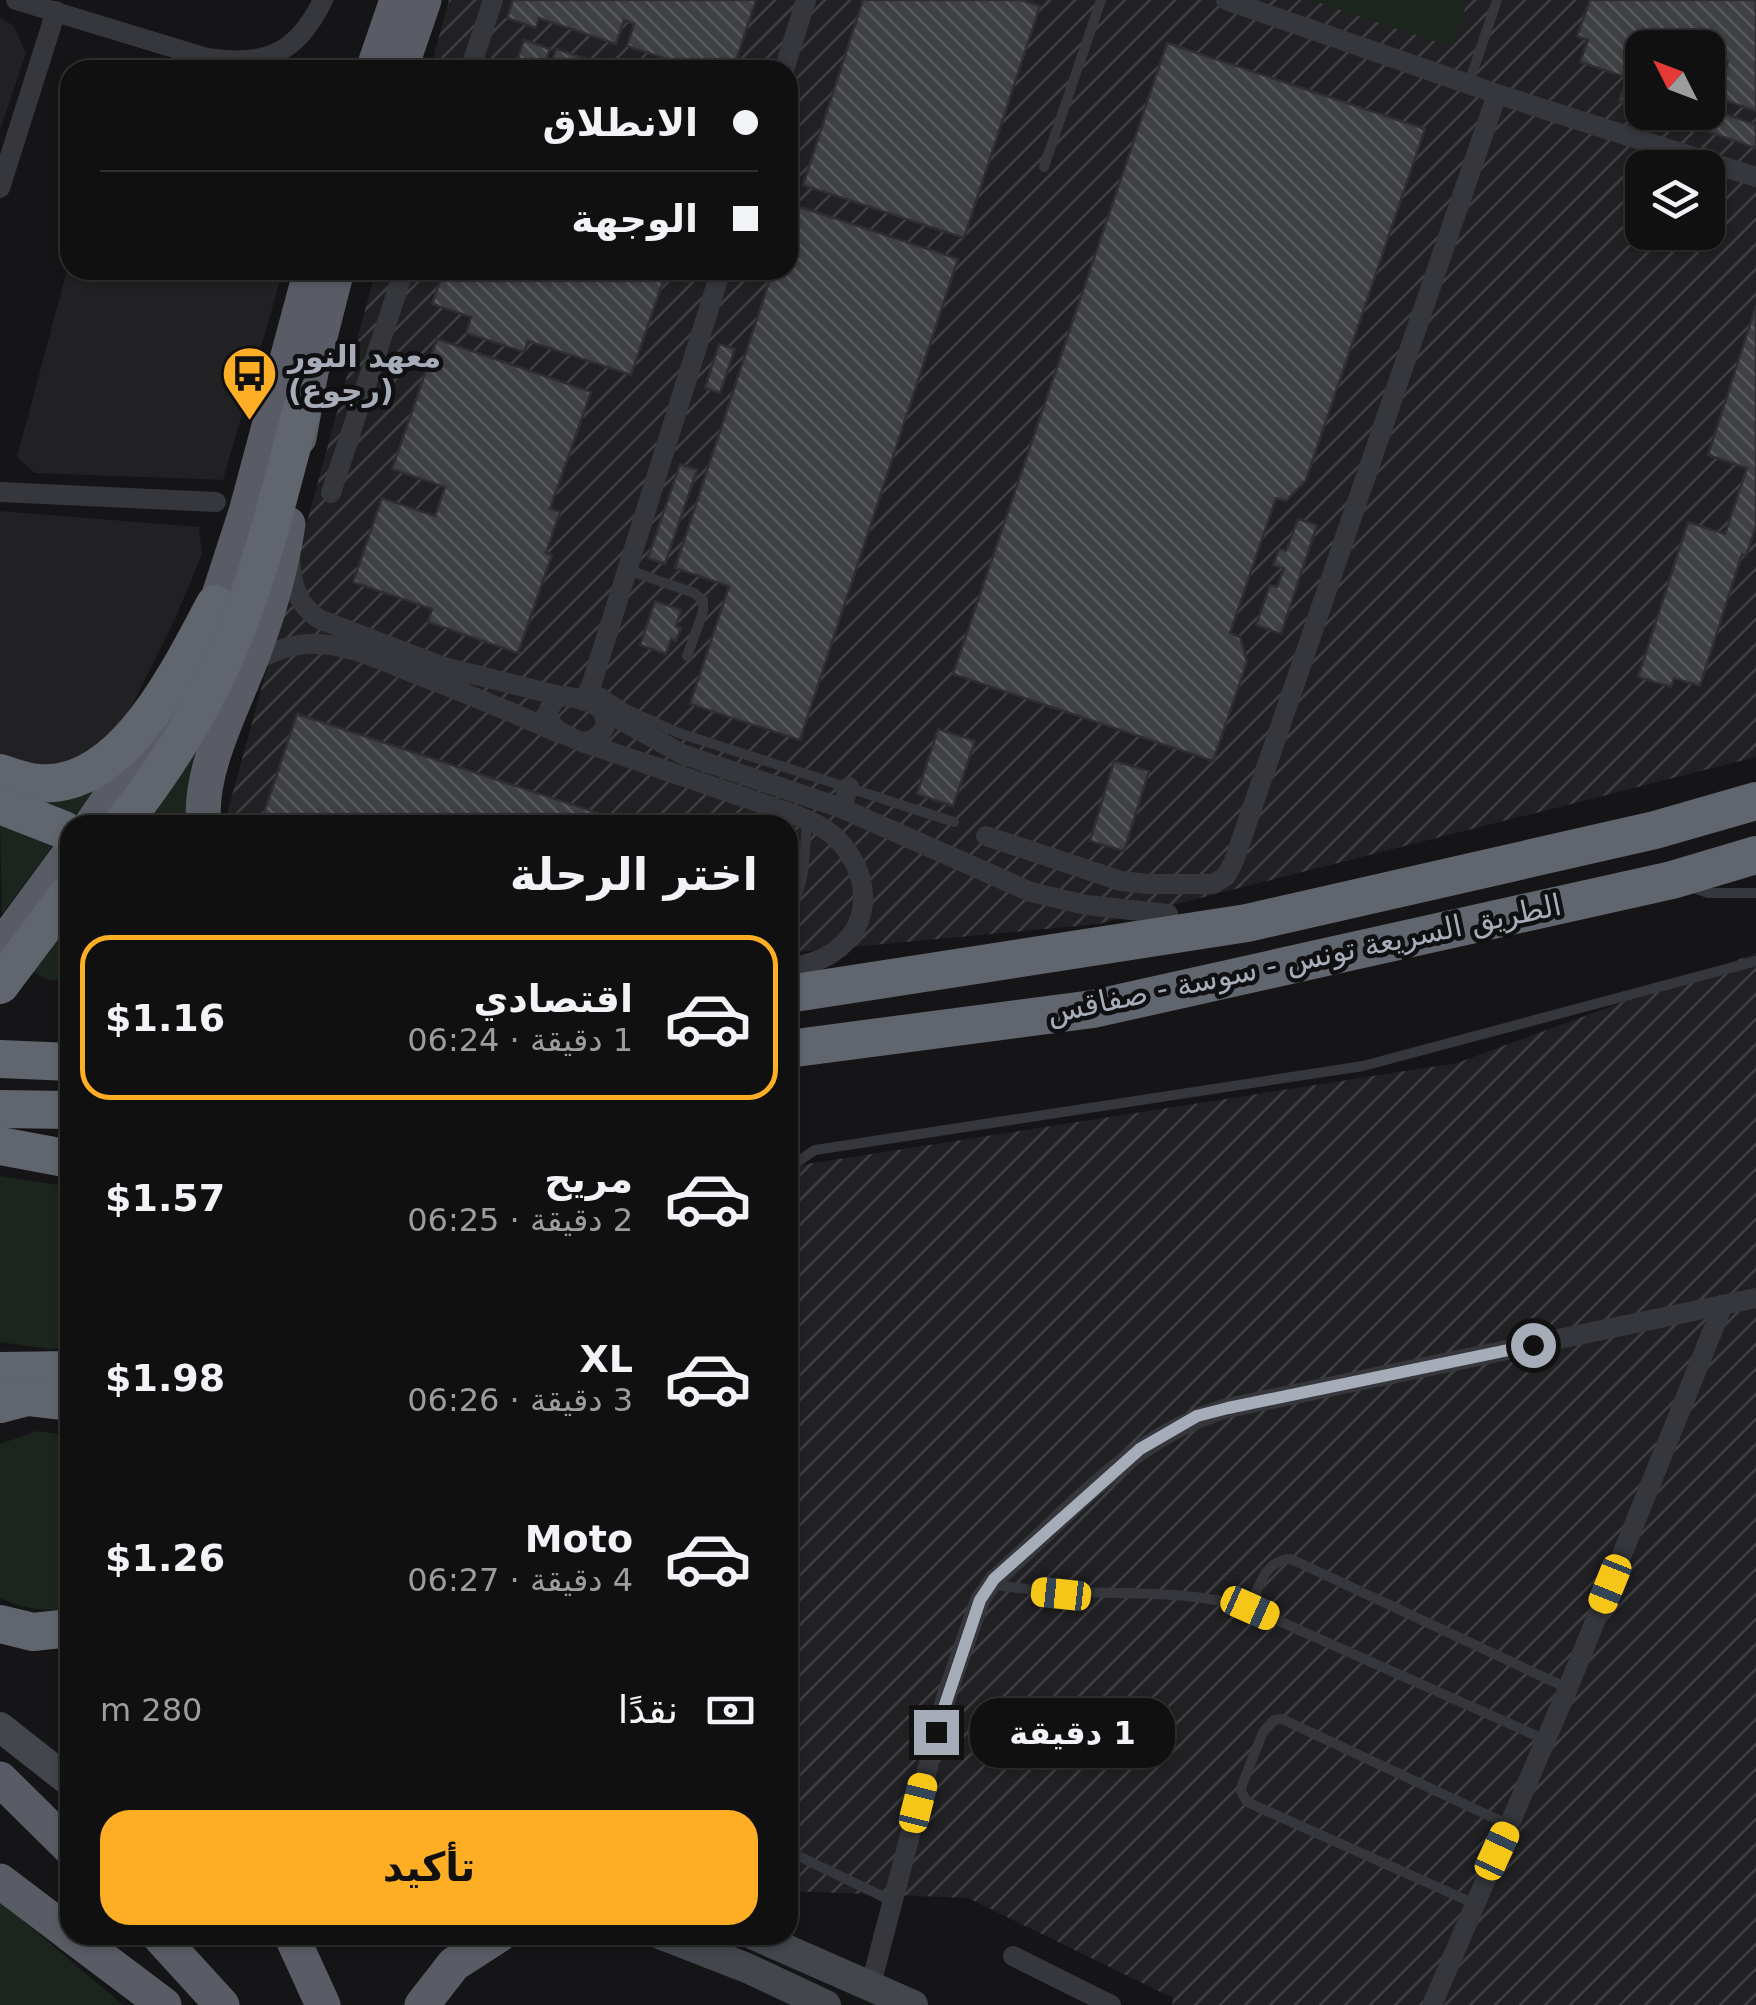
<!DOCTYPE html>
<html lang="ar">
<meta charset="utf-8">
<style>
body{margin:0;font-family:"DejaVu Sans","Noto Sans Arabic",sans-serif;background:#1e1e1f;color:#f1f3f6;direction:rtl;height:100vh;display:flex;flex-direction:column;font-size:38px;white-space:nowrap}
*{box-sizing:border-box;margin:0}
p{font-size:32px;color:#9c9d9f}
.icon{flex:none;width:55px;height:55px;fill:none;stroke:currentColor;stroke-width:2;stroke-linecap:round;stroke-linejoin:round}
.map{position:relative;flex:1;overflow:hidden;direction:ltr}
.sheet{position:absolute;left:60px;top:815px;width:738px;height:1130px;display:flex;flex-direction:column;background:#101011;border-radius:30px;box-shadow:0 2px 8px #0004,0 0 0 2px #303031;direction:rtl}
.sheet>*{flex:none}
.guide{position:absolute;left:60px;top:60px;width:738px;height:220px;border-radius:30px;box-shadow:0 2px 8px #0004,0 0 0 2px #303031;direction:rtl;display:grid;align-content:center;height:220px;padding:0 40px;background:#101011}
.needle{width:65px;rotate:312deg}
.controls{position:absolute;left:1625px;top:30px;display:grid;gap:20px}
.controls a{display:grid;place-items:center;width:100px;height:100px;border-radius:20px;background:#101011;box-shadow:0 2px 8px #0004,0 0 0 2px #303031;font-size:50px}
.end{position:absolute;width:45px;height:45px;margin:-22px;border:12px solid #a6acb8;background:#111;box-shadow:0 0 0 5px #111}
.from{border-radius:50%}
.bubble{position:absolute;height:70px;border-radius:30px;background:#101011;box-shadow:0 2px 8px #0004,0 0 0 2px #303031;font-size:32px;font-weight:800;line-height:70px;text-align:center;direction:rtl}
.car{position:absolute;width:30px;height:60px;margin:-30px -15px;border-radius:12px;box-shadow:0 0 8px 2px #0007;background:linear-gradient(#f5c518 24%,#345 0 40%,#f5c518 0 76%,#345 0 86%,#f5c518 0)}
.guide b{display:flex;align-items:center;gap:35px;height:95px;font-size:38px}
.guide b+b{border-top:2px solid #303031}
.guide i{width:25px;height:25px;background:#f1f3f6}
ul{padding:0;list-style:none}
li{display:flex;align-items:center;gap:30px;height:165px;margin:0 20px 15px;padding:0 20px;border:5px solid transparent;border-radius:30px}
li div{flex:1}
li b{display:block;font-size:38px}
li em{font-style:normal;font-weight:800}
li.current{border-color:#feae25}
li>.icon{width:90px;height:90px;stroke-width:1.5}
h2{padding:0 40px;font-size:45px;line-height:120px}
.pay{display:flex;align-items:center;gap:25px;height:110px;padding:0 40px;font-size:38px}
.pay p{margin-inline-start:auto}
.primary-button{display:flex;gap:20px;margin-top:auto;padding:20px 40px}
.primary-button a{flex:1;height:115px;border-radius:30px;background:#feae25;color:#111;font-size:40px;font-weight:800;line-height:115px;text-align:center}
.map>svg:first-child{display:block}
.built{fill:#212124}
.industrial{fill:url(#industrial-furrows);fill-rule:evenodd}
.green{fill:#1c251d}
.building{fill:url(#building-back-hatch);stroke:#2f2f33;stroke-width:2.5}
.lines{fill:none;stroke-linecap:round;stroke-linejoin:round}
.service{stroke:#35373c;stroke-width:10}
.minor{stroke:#35373c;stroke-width:20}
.secondary{stroke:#43464c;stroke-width:30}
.trunk{stroke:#595c64;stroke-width:35}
.motorway{stroke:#61656d;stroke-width:38}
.route{stroke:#a6acb8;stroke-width:12}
.labels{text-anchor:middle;stroke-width:9;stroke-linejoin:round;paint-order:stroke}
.poi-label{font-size:30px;font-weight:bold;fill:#a6acb8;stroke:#101012;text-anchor:start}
.street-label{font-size:30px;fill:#a6acb8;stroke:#101012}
</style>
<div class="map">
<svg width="1756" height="2005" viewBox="0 0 1756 2005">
<defs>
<pattern id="industrial-furrows" width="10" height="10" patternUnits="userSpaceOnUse" patternTransform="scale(2.5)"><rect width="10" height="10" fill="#212124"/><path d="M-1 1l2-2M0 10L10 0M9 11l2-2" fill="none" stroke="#3e3f42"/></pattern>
<pattern id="building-back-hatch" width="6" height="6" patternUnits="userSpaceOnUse" patternTransform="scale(2.5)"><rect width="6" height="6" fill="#3f4044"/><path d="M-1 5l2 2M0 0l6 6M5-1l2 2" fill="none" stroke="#58595d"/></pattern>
</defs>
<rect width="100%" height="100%" fill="#151517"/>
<g class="built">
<polygon points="0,18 13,25 26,53 0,130"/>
<polygon points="70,259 70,270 283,270 223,480 35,473 17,457"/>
<polygon points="0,511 199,527 202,554 176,617 132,706 113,739 79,762 53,766 27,765 0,757"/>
</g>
<g class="industrial">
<path d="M449,0H1756V757L1098,924L788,953V825H224L376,270H788V70H430ZM1642,48H1708V112H1642ZM1642,168H1708V232H1642Z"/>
<polygon points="1756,953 1756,2005 1172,2005 1173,1998 968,1898 788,1891 788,1167 1457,1063"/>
</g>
<g class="green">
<polygon points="1311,0 1468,0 1452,47"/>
<polygon points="203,731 189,825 138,825"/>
<polygon points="105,780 73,819 27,793"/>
<polygon points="0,819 55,843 2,914"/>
<polygon points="70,917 70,979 49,980 29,970"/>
<polygon points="0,1176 70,1187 70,1347 48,1349 0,1342"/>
<path d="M37,1431L59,1434L70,1440V1609C46,1611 21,1610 0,1597V1444Z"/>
<polygon points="0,1901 123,2005 0,2005"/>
</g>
<g class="building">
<polygon points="513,0 756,0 733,70 700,70 627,46 634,24 624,20 616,44 539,18 536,28 507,18"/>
<polygon points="863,0 1020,0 1040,6 964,238 803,185"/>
<polygon points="1590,0 1756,0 1756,111 1716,97 1728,61 1708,54 1708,48 1688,48 1641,31 1625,77 1580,62 1588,40 1577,36"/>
<polygon points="524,40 550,49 543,70 514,70"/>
<polygon points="1167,43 1425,129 1306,480 1286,501 1276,498 1230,633 1240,637 1247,662 1213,761 953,674"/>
<polygon points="556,49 621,70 549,70"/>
<polygon points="1624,87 1642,93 1642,109 1619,101"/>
<polygon points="1708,108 1756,125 1756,148 1683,123 1687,112 1708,112"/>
<polygon points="794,205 958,259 800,740 690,704 729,586 675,568 773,270 788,270 788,225"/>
<polygon points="444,270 604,271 667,270 631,375 528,341 524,352 466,333 471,317 432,304"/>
<polygon points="1756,306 1756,526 1746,556 1742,554 1700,686 1674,678 1671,687 1638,677 1688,522 1725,534 1747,468 1708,455"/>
<polygon points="437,339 591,392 550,509 560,512 546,553 552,555 518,653 428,622 432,609 353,582 382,498 435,516 445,487 392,469"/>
<polygon points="719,344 735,349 720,393 705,388"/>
<polygon points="680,464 697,470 665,564 648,558"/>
<polygon points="1298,519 1317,525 1281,634 1256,625 1270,585 1277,587 1284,568 1273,565 1279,549 1286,551"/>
<polygon points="655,601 681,610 676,626 681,628 676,641 671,639 666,654 640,645"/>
<polygon points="297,714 619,820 617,825 260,825"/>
<polygon points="938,729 975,741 953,806 917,794"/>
<polygon points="1114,761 1149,771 1124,851 1090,841"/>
</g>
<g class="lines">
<g class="service">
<polyline points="1469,83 1497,0"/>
<polyline points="1044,167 1101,0"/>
<polyline points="628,570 694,593 703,600 703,612 687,656"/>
<polyline points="591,686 626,709 676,732 954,822"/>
<polyline points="760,825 763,805"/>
<polyline points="1691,887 1708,893 1756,893"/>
<path d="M788,910C807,887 804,850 807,821"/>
<polyline points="788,1168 815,1150 1363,1066 1756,961"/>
<path d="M993,1584C1078,1601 1167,1583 1250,1608L1546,1740"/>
<path d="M1250,1608C1259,1587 1264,1560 1291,1559L1567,1688"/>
<polyline points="788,1851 892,1901"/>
<polyline points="1473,1903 1247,1802 1241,1791 1242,1785 1263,1732 1274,1720 1282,1719 1509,1825"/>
</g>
<g class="minor">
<path d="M16,0L207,58C265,67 297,54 323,0"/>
<polyline points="1226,0 1497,94 1756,177"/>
<polyline points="470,70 493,0"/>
<polyline points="784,70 806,0"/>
<polyline points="0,188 56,11"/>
<polyline points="0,492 216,502"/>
<polyline points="331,493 404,270"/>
<path d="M290,560C292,585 297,604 319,619L444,667L560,696"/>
<path d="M250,664C269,653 287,645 309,644C346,642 387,663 421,676C468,694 513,713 559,733"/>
<polyline points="583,701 591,686 721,270"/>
<polyline points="599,708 682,754 841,808 1031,892 1086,905 1168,914"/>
<path d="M582,742C599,741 615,723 599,708C590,700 572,697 560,696C531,720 561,734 582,742L793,814C808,820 823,826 835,837C870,870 876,924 832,953C819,962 803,965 788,969"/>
<polyline points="841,808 849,787"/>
<polyline points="986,836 1121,881 1148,884 1213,884 1226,876 1234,861 1497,94"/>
<polyline points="1013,1956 1111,2005"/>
<path d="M871,1984L947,1694L980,1600L995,1579C1068,1516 1132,1434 1228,1408L1756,1298"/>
<polyline points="1432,2005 1568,1688 1723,1305"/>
</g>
<g class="secondary">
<polyline points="0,1727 70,1782"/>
<polyline points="662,1935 747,1968 826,2005"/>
<polyline points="754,1935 913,2005"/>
</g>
<g class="trunk">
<polyline points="373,70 397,0"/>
<polyline points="400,70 424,0"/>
<polyline points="299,438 311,372 337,270"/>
<polyline points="208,629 246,512 311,270"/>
<polyline points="91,825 172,708"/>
<path d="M204,825C197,769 238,698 256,646C270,608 282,564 288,524"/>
<polyline points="0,948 70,853"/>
<polyline points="0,1779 70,1848"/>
<polyline points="0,1881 70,1934"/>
<polyline points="71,1935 164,2005"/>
<polyline points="158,1935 222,2005"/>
<polyline points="291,1935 323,2005"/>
<polyline points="422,2005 454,1964 499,1935"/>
</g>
<g class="motorway">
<path d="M0,773C12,777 25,782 38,783C124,791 181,666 215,604"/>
<polyline points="0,805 64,830"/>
<path d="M121,825C173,760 217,686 245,607C268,543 284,475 302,409"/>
<polyline points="0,985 70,892"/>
<polyline points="788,994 1247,923 1655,830 1756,801"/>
<polyline points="788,1049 1093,1009 1672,880 1756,855"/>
<polyline points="0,1059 70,1062"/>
<polyline points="0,1109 70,1110"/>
<polyline points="0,1146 70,1159"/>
<polyline points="0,1371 70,1370"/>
<polyline points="0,1404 27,1397 70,1402"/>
<polyline points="0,1624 33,1632 70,1628"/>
</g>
</g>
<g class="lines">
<polyline class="route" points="936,1732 980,1600 994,1579 1140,1449 1197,1416 1228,1408 1533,1345"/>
</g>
<defs>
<symbol id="bus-pin" viewBox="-11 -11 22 30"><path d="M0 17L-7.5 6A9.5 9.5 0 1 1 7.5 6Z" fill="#feae25" stroke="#101012"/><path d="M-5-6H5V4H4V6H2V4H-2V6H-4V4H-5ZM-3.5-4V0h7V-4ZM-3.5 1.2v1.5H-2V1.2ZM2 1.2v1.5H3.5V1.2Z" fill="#111"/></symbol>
</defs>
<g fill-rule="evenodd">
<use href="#bus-pin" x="218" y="342" width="63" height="86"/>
</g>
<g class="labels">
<g class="poi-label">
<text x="288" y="367">معهد النور<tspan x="288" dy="34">(رجوع)</tspan></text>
</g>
<g class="street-label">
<text transform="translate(1304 959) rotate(-12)" y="10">الطريق السريعة تونس - سوسة - صفاقس</text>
</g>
</g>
</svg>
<div class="controls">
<a><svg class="needle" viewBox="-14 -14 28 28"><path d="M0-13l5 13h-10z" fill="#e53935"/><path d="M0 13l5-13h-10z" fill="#9c9d9f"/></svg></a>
<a><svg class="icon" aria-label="layers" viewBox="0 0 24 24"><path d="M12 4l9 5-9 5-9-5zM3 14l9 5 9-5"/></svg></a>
</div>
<i class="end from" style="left:1533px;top:1345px"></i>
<i class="end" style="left:936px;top:1732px"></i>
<div class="bubble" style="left:970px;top:1698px;width:205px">1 دقيقة</div>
<i class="car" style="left:1610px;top:1584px;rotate:202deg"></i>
<i class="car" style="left:1061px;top:1594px;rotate:276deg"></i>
<i class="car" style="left:1250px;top:1608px;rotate:114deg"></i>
<i class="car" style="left:918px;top:1803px;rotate:14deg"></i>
<i class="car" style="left:1497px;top:1851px;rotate:25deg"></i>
<div class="guide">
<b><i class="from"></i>الانطلاق</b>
<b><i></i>الوجهة</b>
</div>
<section class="sheet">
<h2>اختر الرحلة</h2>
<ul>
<li class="current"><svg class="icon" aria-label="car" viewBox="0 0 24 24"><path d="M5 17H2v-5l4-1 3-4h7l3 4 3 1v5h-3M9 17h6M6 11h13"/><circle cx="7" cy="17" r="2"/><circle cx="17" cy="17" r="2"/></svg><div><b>اقتصادي</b><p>1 دقيقة · 06:24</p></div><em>$1.16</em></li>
<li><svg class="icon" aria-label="car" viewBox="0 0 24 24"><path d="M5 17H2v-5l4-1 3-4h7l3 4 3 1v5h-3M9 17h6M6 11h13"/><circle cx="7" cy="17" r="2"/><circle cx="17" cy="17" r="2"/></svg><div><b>مريح</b><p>2 دقيقة · 06:25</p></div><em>$1.57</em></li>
<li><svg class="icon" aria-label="car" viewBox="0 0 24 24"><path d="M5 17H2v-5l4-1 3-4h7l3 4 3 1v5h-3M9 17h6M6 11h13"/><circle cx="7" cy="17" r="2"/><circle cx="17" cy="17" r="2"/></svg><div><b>XL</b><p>3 دقيقة · 06:26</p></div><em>$1.98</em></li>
<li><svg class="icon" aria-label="car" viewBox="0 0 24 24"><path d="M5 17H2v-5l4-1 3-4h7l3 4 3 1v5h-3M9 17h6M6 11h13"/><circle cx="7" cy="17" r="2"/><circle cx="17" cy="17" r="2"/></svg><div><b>Moto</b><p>4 دقيقة · 06:27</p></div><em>$1.26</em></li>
</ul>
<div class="pay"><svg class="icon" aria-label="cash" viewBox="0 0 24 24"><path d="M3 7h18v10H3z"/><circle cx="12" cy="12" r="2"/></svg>نقدًا<p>280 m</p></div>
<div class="primary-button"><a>تأكيد</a></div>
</section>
</div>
